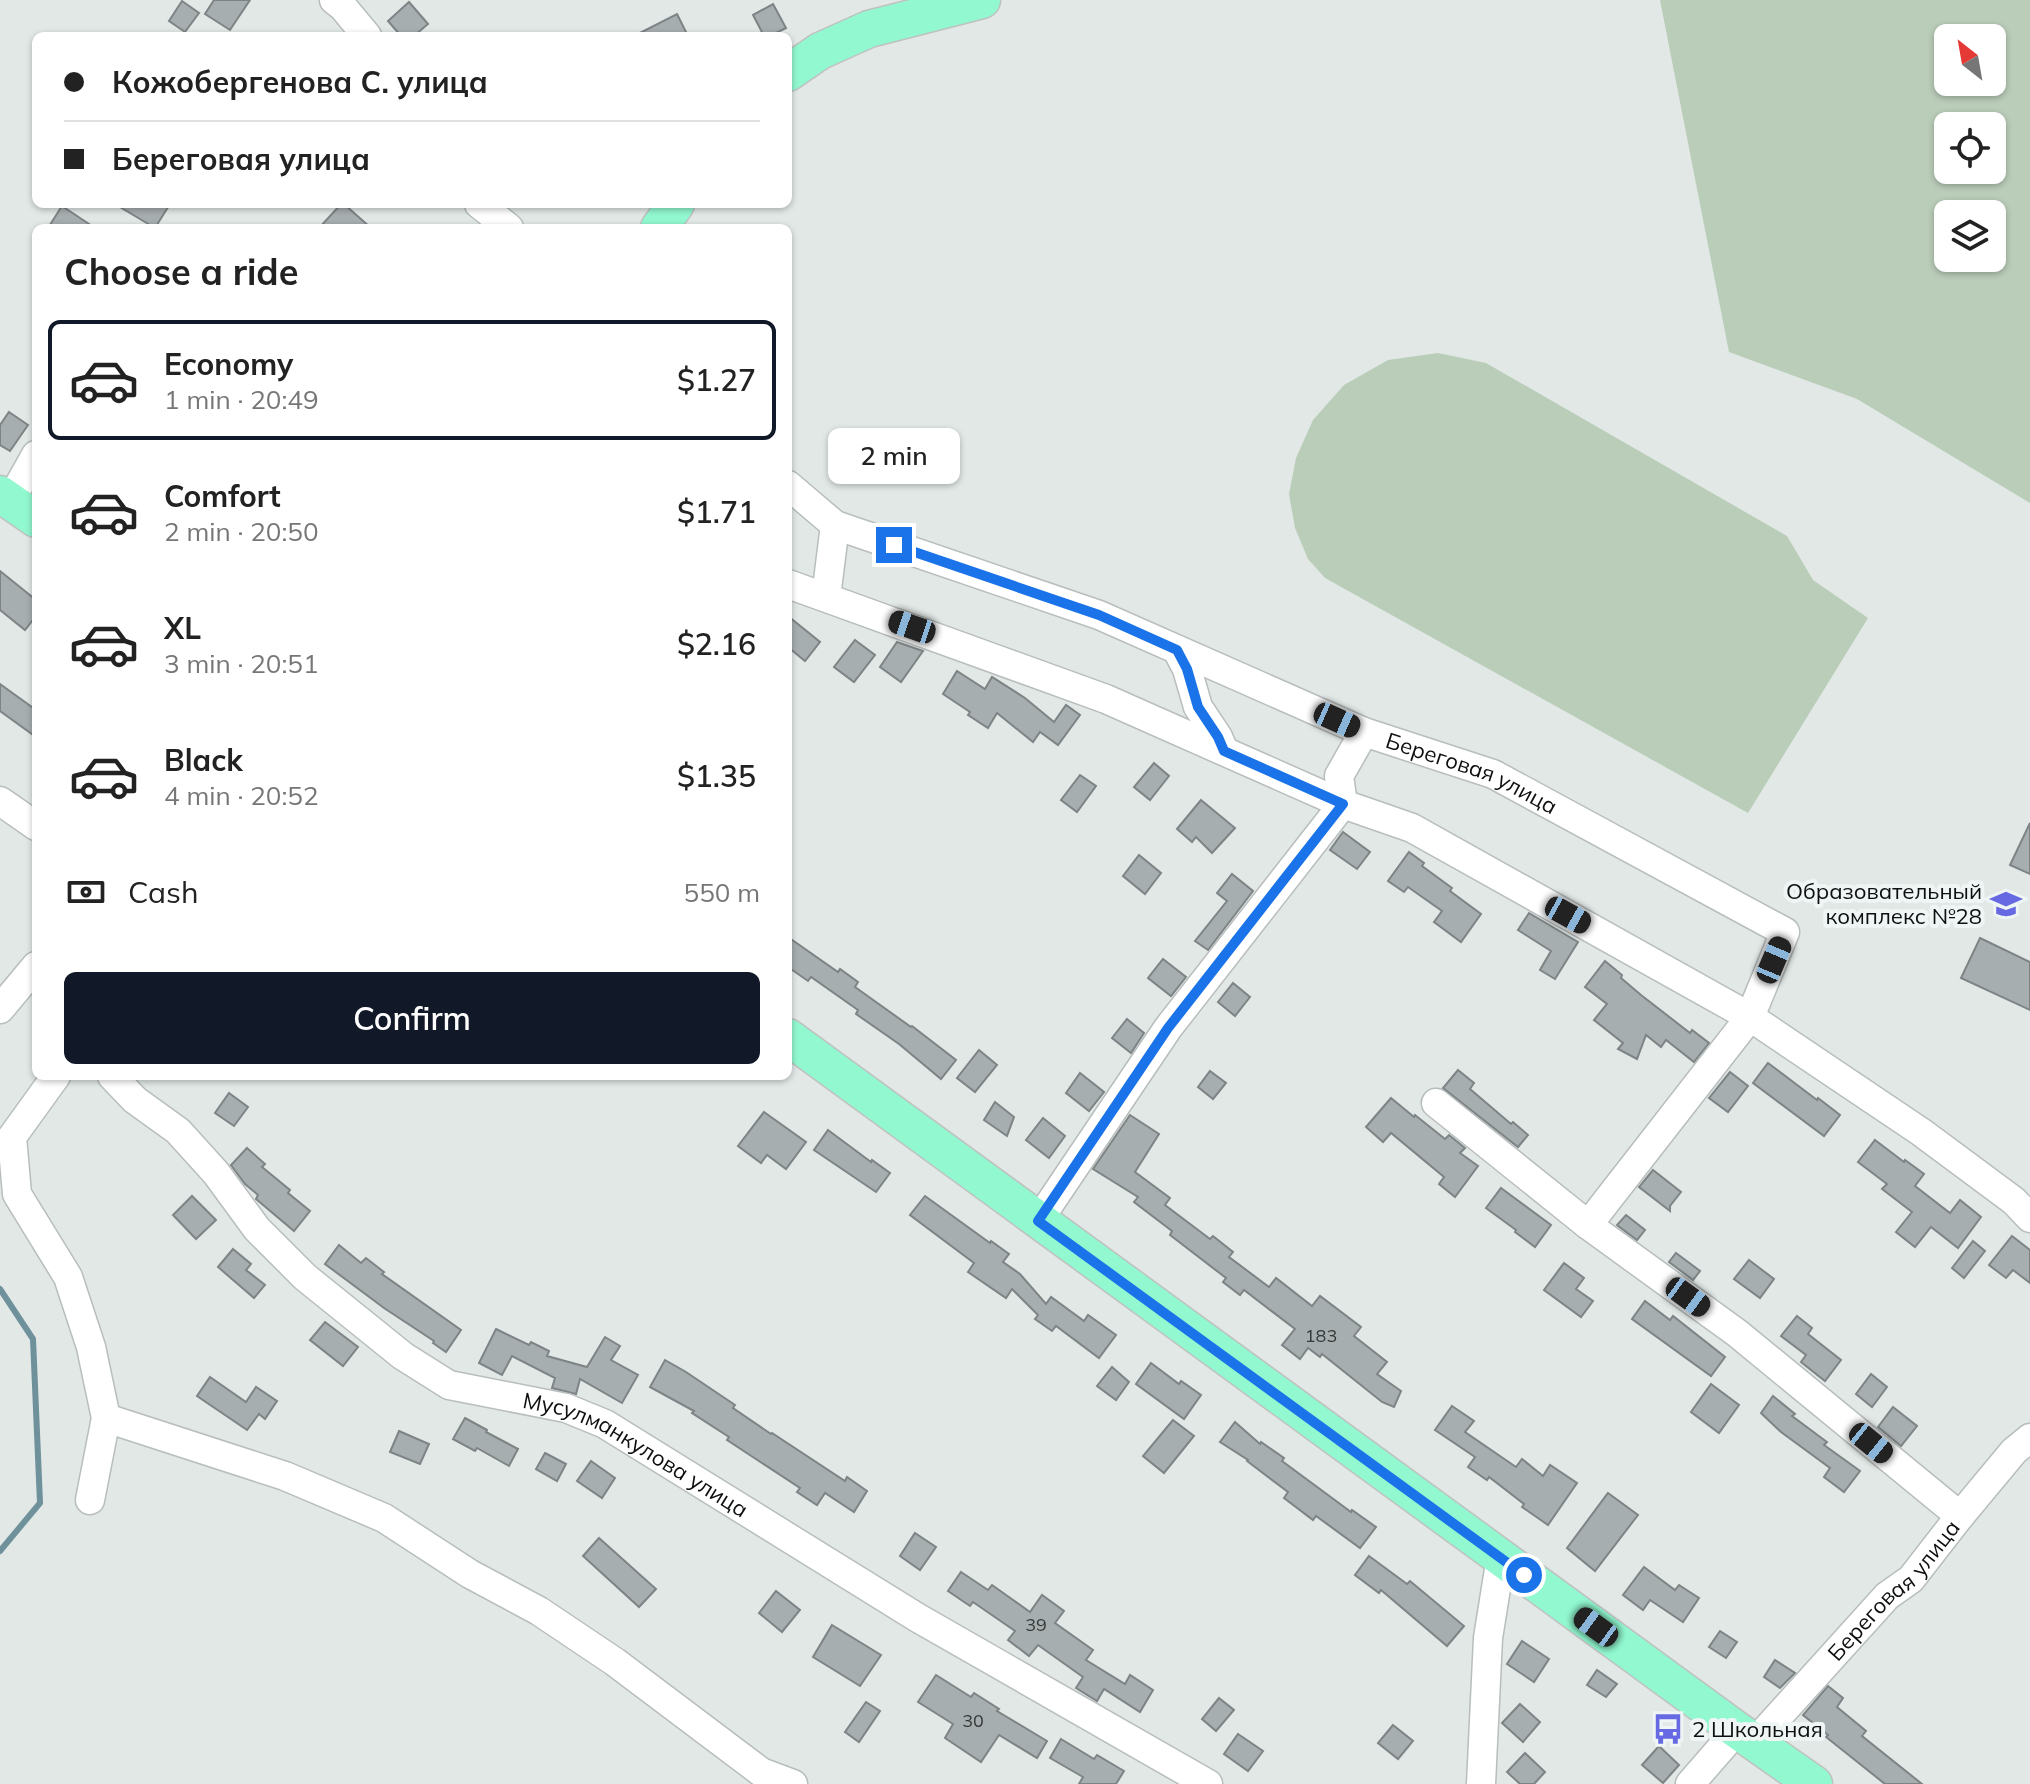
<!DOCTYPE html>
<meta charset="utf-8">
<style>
body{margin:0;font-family:Mulish,sans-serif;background:#f2f2f2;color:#222;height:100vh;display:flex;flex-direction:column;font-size:30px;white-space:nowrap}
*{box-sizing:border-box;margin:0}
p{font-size:26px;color:#767676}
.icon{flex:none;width:44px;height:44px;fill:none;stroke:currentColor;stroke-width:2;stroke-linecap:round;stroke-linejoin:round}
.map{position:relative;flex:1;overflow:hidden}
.drawer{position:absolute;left:32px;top:224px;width:760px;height:856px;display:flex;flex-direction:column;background:#fff;border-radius:12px;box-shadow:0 2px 6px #0004}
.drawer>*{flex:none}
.top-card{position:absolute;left:32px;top:32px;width:760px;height:176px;border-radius:12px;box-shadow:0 2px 6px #0004;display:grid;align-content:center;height:176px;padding:0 32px;background:#fff}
.needle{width:52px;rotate:329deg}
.buttons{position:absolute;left:1934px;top:24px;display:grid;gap:16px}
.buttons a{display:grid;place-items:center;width:72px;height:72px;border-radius:12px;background:#fff;box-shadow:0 2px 6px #0004;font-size:40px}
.end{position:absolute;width:36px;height:36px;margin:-18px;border:10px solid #1a73e8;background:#fff;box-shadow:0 0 0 4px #fff}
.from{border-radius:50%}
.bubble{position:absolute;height:56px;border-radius:12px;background:#fff;box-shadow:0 2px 6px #0004;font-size:26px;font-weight:600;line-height:56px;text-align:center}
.car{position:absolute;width:24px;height:48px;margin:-24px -12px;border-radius:10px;box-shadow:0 0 6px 2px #0007;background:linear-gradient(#222 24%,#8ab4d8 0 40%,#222 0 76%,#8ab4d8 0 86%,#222 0)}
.top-card b{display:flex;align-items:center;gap:28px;height:76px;font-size:30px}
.top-card b+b{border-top:2px solid #e0e0e0}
.top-card i{width:20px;height:20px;background:#222}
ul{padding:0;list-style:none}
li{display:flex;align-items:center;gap:24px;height:120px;margin:0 16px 12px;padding:0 16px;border:4px solid transparent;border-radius:12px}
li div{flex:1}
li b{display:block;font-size:30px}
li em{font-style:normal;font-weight:600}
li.selected{border-color:#111827}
li>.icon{width:72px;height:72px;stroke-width:1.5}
h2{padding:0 32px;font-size:36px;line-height:96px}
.pay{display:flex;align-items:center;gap:20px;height:88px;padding:0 32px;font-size:30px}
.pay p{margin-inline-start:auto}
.button{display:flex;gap:16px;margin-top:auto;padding:16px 32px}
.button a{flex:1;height:92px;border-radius:12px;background:#111827;color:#fff;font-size:32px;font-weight:600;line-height:92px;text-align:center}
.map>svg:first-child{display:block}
.green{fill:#bacdb9;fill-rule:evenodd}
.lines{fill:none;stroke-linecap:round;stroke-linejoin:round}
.stream{stroke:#6e919c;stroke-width:6}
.building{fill:#a7aeaf;stroke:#7e8485;stroke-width:2}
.minor-casing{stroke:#b7bebd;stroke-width:31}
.major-casing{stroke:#c0c1c1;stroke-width:39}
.minor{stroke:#fff;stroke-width:28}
.major{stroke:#91f8d0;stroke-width:36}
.route{stroke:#1a73e8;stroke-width:10}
.labels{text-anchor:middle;stroke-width:8;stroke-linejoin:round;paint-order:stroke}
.number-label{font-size:18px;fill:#343837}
.street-label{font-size:22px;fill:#0d100f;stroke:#eef5f4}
.poi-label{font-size:22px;fill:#0d100f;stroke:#eef5f4;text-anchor:end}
</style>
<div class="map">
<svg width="2030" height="1784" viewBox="0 0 2030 1784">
<rect width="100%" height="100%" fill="#e1e8e6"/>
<g class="green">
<path d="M1660,0H2030V503L1857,399L1729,352ZM1948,38H1992V82H1948ZM1948,126H1992V170H1948ZM1948,214H1992V258H1948Z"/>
<polygon points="1438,353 1486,363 1787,536 1813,580 1868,618 1748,813 1325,578 1308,559 1295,528 1289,494 1296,458 1313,420 1344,385 1388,360"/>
</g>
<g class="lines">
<polyline class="stream" points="0,1289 33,1339 40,1503 0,1551"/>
</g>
<g class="building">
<polygon points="214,0 250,0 230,30 205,14"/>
<polygon points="182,1 199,13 185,32 169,21"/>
<polygon points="409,2 428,24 414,36 401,36 388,21"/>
<polygon points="773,4 786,28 770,36 764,36 753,15"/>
<polygon points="677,14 688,36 634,36"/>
<polygon points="115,204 170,204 155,228"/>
<polygon points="341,204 344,204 371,228 319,228"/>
<polygon points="62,206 95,228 48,228"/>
<polygon points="9,412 28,425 10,451 0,445 0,425"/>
<polygon points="0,571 36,600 36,616 25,630 0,610"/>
<polygon points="788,616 820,642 805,661 788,647"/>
<polygon points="855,640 875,655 854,682 834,667"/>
<polygon points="897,642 923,651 901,682 880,667"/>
<polygon points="957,671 985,689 992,677 1025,698 1054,722 1066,705 1080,715 1058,745 1040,732 1033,742 997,713 988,728 968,715 970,712 943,694"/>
<polygon points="0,684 36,710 36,737 0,711"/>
<polygon points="1154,763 1169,776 1150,800 1134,787"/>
<polygon points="1080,775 1096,786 1077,812 1061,800"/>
<polygon points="1201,800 1235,828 1212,853 1196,837 1192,842 1177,829"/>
<polygon points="2030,823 2030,874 2010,865"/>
<polygon points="1343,832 1370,852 1357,869 1330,850"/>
<polygon points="1409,852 1424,863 1422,866 1452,888 1450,891 1481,914 1461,942 1434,922 1442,911 1408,887 1404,892 1388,881"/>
<polygon points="1139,855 1161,873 1145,894 1123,876"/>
<polygon points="1232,874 1253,891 1208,950 1195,941 1227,901 1217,893"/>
<polygon points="1529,913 1578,942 1555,979 1540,970 1551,951 1518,930"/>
<polygon points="788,937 838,972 840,969 858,982 855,987 911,1027 912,1026 956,1060 941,1079 899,1044 856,1014 858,1010 811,977 808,981 788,967"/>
<polygon points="1980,938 2030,962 2030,1010 1961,978"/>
<polygon points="1163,959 1186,977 1171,996 1148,978"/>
<polygon points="1605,961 1622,975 1621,978 1641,995 1690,1033 1692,1030 1709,1043 1694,1062 1666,1040 1661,1047 1646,1035 1637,1059 1618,1049 1623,1043 1594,1020 1607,1004 1585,987"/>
<polygon points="1233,983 1250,997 1235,1016 1218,1002"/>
<polygon points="1127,1019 1144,1033 1131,1053 1112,1038"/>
<polygon points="979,1050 997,1065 975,1092 957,1078"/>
<polygon points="1768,1063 1817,1100 1818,1098 1840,1115 1824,1136 1753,1083"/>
<polygon points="1458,1070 1474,1083 1470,1089 1511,1124 1513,1122 1528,1135 1518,1147 1443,1088"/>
<polygon points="1210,1071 1226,1083 1213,1099 1198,1087"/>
<polygon points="1730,1072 1748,1086 1728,1112 1709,1098"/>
<polygon points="1080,1073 1104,1092 1089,1111 1066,1093"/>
<polygon points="229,1093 248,1107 234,1126 215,1113"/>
<polygon points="1391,1098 1414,1117 1415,1115 1445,1139 1449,1135 1465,1148 1460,1153 1478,1166 1455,1197 1439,1184 1444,1177 1391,1133 1383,1142 1366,1127"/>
<polygon points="995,1102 1014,1117 1007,1136 984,1120"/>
<polygon points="764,1112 806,1142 786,1169 767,1155 761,1163 738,1146"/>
<polygon points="1130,1115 1159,1134 1135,1172 1170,1198 1165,1205 1210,1239 1213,1236 1233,1252 1229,1257 1269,1287 1276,1278 1312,1306 1320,1296 1361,1327 1354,1336 1387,1362 1377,1374 1401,1391 1394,1407 1382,1402 1322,1354 1320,1357 1308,1348 1300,1359 1282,1345 1295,1329 1244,1290 1240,1295 1223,1282 1226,1278 1170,1235 1172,1231 1134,1202 1138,1197 1093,1169"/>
<polygon points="1043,1118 1065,1136 1049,1158 1026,1140"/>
<polygon points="828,1130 871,1162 872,1160 890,1173 876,1192 814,1150"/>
<polygon points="1875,1140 1904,1162 1905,1160 1924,1174 1915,1186 1950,1213 1960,1200 1981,1217 1958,1248 1931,1227 1915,1247 1896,1232 1912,1212 1882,1189 1887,1184 1858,1162"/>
<polygon points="247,1148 265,1164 262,1167 290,1190 288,1193 310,1211 294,1231 256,1199 258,1195 245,1184 231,1165"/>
<polygon points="1653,1170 1681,1192 1670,1206 1670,1211 1639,1187"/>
<polygon points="1501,1188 1551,1225 1535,1247 1515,1232 1516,1230 1486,1208"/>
<polygon points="192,1196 216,1220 196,1239 173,1215"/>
<polygon points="925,1196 990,1243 991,1241 1009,1254 1003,1262 1020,1274 1046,1304 1051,1297 1084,1321 1088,1315 1116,1335 1099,1358 1056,1326 1052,1331 1035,1319 1038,1315 1012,1289 1006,1298 968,1272 974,1263 910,1215"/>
<polygon points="1626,1215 1645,1230 1637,1240 1617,1225"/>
<polygon points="2012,1236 2030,1250 2030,1283 2013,1270 2006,1278 1989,1265"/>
<polygon points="1973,1241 1985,1251 1964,1278 1952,1268"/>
<polygon points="339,1245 361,1263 366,1258 384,1272 382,1274 461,1330 446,1352 433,1343 434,1341 384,1308 325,1264"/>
<polygon points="233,1249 251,1264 246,1270 265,1285 254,1298 218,1267"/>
<polygon points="1676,1253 1700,1271 1693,1280 1669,1262"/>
<polygon points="1749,1260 1774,1279 1760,1298 1734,1279"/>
<polygon points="1564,1263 1584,1278 1576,1289 1593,1301 1581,1317 1544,1290"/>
<polygon points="1645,1301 1670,1320 1673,1316 1725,1357 1711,1376 1632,1319"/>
<polygon points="1797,1316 1812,1328 1808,1334 1841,1360 1825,1381 1801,1362 1806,1355 1781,1336"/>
<polygon points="325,1322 358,1347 343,1366 310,1340"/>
<polygon points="496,1329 529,1345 531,1342 549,1351 547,1356 587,1367 605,1337 620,1346 611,1360 638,1375 622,1403 580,1379 576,1394 552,1388 555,1378 512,1356 502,1375 479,1363"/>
<polygon points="665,1360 686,1372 735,1405 733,1408 771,1434 772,1433 845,1481 847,1477 867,1491 854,1512 825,1493 817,1505 797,1492 800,1488 727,1440 729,1437 692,1413 694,1411 650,1387"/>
<polygon points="1151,1363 1179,1384 1181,1381 1201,1395 1184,1419 1136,1384"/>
<polygon points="1112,1367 1129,1382 1116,1400 1097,1386"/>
<polygon points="1871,1374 1887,1387 1872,1407 1856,1394"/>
<polygon points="210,1377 246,1402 256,1387 277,1401 265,1419 259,1414 247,1430 197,1396"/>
<polygon points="1711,1384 1739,1405 1719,1433 1691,1412"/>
<polygon points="1773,1396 1795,1414 1792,1416 1827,1442 1824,1445 1860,1471 1844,1492 1824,1477 1830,1468 1781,1432 1761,1413"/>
<polygon points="1452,1406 1474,1421 1465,1432 1516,1467 1522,1459 1543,1476 1550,1465 1577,1483 1548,1525 1522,1507 1524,1504 1489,1477 1487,1480 1468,1467 1475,1457 1435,1430"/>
<polygon points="1893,1407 1917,1426 1901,1446 1878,1427"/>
<polygon points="465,1418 487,1430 486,1432 518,1449 509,1466 477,1448 475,1451 453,1439"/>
<polygon points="1173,1420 1194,1436 1164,1473 1143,1456"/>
<polygon points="1235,1422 1260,1444 1261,1442 1284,1458 1282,1461 1351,1512 1352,1510 1376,1527 1360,1548 1316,1516 1313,1520 1284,1498 1288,1492 1247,1461 1248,1460 1220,1442"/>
<polygon points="399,1431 429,1444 420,1464 390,1452"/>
<polygon points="545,1453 566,1464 557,1481 536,1469"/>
<polygon points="591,1461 615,1478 602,1498 577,1481"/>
<polygon points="1608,1493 1638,1515 1595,1571 1567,1548"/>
<polygon points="915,1533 936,1547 920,1570 900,1556"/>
<polygon points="599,1538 656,1589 639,1607 583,1556"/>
<polygon points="1369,1556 1407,1584 1410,1581 1464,1626 1447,1646 1381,1590 1379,1593 1355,1575"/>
<polygon points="1644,1567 1675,1590 1679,1585 1699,1598 1683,1622 1650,1600 1643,1610 1623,1595"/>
<polygon points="961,1572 988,1590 992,1585 1030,1612 1042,1595 1064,1611 1055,1623 1093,1650 1086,1660 1125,1684 1130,1675 1153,1690 1140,1712 1104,1689 1097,1701 1076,1688 1083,1677 1038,1645 1029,1656 1008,1640 1015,1631 973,1602 970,1606 948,1591"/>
<polygon points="776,1591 800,1610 782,1632 759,1613"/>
<polygon points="832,1625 881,1655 860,1686 813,1657"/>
<polygon points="1720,1631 1737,1642 1726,1658 1709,1647"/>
<polygon points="1522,1641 1549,1659 1534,1682 1507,1664"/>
<polygon points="1775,1660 1795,1673 1780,1688 1764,1677"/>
<polygon points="1597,1670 1617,1684 1606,1697 1587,1685"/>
<polygon points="936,1675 971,1697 974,1693 999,1709 997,1711 1047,1741 1037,1758 999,1735 981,1762 945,1738 953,1724 918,1702"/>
<polygon points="1828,1686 1843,1698 1837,1707 1866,1731 1862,1736 1922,1784 1885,1784 1826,1737 1828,1735 1803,1715"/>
<polygon points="1219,1698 1234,1710 1216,1731 1202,1719"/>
<polygon points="866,1702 880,1711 859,1742 845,1732"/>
<polygon points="1520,1704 1540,1722 1523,1742 1502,1723"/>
<polygon points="1393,1725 1413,1741 1398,1759 1378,1743"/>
<polygon points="1238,1734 1263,1751 1248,1771 1224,1754"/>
<polygon points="1061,1739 1094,1759 1097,1755 1124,1771 1116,1784 1079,1784 1083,1777 1050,1758"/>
<polygon points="1659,1746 1679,1765 1663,1783 1642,1765"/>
<polygon points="1525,1753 1545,1772 1534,1784 1520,1784 1507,1772"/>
</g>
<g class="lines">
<defs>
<g id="minor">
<polyline points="334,0 343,7 367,36"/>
<polyline points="479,204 509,228"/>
<polyline points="788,485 835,525 826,597"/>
<polyline points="10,501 36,455"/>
<path id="s1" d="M835,525L1099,615L1364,732L1493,774L1785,932L1750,1017L1588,1225"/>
<polyline points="788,584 1106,699 1343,804 1412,828 1750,1017 1921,1132 2014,1201 2030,1218"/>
<polyline points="1177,650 1187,669 1198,707 1218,737 1224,751"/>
<polyline points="0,801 36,826"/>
<polyline points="0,1009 36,966"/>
<polyline points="56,1076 12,1137 17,1194 68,1277 91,1347 106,1418 90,1500"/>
<path id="s2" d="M112,1076L135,1100L178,1131L216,1173L257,1229L305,1277L403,1356L449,1385L566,1408L605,1424L918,1618L1208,1784"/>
<polyline points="1436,1103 1588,1225 1737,1333 1960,1516"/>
<polyline points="1038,1221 1168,1028 1343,804 1339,776 1364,732"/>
<polyline points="106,1418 285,1476 384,1518 470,1574 539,1611 615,1662 761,1772 793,1784"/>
<path id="s3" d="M1755,1742L1887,1596L1911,1579L1960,1516L2014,1451L2030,1438"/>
<polyline points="1481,1784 1488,1638 1501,1557"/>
<polyline points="1690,1784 1737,1730"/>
</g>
<g id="major">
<polyline points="788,73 820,51 869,29 982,0"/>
<polyline points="659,228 676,204"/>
<polyline points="0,494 36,519"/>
<polyline points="788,1037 1737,1730 1814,1784"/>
</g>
</defs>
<use href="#minor" class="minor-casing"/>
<use href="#major" class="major-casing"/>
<use href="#minor" class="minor"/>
<use href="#major" class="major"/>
</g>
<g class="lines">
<polyline class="route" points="894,545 1099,615 1177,650 1187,669 1198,707 1218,737 1224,751 1343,804 1168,1028 1038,1221 1524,1575"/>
</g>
<defs>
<symbol id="school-bare" viewBox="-9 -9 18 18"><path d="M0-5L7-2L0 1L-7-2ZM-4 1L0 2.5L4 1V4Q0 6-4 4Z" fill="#6669e2" stroke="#eef5f4" stroke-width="2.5" paint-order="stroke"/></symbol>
<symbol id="bus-bare" viewBox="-9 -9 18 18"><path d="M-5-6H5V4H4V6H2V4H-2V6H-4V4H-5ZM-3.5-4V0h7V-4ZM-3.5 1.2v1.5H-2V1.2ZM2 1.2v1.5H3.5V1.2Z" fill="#6669e2" stroke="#eef5f4" stroke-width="2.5" paint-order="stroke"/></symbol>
</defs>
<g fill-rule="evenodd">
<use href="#school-bare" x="1984" y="882" width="44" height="44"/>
<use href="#bus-bare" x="1646" y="1707" width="44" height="44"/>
</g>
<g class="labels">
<g class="number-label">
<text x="1321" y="1342">183</text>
<text x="1036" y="1631">39</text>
<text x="973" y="1727">30</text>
</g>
<g class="street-label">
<text dy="8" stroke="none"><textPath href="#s1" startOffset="684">Береговая улица</textPath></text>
<text dy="8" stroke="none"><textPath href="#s2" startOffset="662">Мусулманкулова улица</textPath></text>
<text dy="8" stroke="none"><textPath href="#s3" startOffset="206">Береговая улица</textPath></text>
</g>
<g class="poi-label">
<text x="1982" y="899">Образовательный<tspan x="1982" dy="25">комплекс №28</tspan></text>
<text x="1692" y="1737" text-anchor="start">2 Школьная</text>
</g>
</g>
</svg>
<div class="buttons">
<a><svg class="needle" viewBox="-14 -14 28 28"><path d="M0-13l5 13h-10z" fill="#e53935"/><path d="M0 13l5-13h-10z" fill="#767676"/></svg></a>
<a><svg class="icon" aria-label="locate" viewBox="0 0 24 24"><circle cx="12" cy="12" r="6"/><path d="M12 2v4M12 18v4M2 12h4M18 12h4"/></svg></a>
<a><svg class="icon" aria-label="layers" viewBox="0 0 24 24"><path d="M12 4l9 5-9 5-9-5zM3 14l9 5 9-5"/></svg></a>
</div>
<i class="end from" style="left:1524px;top:1575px"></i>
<i class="end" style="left:894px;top:545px"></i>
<div class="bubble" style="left:828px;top:428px;width:132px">2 min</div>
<i class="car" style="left:912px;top:627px;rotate:289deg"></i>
<i class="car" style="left:1337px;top:720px;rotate:114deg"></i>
<i class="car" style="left:1568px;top:915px;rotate:119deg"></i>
<i class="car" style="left:1774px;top:960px;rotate:23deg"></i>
<i class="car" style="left:1688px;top:1297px;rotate:126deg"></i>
<i class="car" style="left:1871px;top:1443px;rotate:129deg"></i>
<i class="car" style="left:1596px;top:1627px;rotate:306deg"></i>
<div class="top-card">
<b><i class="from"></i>Кожобергенова С. улица</b>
<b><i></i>Береговая улица</b>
</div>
<section class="drawer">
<h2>Choose a ride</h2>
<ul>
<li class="selected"><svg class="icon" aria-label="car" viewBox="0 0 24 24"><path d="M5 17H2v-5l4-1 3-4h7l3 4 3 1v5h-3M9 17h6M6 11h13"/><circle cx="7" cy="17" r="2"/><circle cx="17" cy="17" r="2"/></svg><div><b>Economy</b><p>1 min · 20:49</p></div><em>$1.27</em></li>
<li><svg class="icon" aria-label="car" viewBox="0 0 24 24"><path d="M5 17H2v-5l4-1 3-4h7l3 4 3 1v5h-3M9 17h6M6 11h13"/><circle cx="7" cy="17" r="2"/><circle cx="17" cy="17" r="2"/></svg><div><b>Comfort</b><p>2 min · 20:50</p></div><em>$1.71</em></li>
<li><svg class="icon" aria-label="car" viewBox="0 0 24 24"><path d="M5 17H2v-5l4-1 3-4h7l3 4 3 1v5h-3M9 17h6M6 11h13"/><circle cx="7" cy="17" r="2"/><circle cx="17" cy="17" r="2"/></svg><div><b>XL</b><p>3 min · 20:51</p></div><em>$2.16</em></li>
<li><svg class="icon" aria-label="car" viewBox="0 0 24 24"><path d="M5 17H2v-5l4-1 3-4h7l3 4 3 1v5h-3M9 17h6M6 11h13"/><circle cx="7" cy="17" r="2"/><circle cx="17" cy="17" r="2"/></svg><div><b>Black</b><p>4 min · 20:52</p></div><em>$1.35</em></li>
</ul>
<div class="pay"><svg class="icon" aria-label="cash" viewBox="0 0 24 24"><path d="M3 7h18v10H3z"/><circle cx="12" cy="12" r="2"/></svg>Cash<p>550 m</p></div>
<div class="button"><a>Confirm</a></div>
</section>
</div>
